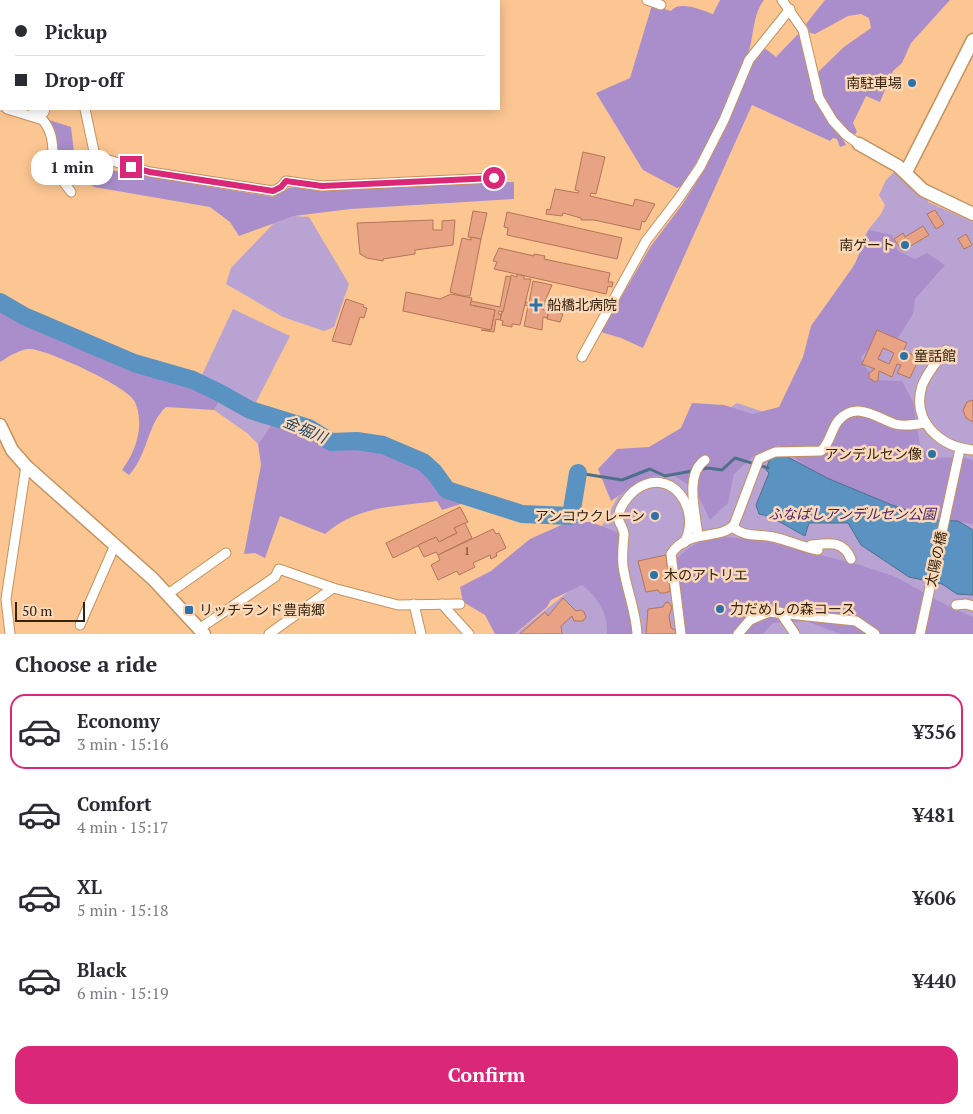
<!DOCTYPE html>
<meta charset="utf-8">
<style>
body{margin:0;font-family:"PT Serif","Noto Sans JP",serif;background:#f7f7f7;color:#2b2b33;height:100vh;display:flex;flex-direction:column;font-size:19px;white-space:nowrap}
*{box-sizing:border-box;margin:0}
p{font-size:16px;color:#7c7c81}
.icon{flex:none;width:28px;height:28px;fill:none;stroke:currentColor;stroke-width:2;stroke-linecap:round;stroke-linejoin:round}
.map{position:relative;height:634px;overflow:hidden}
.details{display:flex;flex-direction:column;background:#fff;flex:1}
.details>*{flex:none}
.banner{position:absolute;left:0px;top:0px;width:500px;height:110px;box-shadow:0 2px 12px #0003;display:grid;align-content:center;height:110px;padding:0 15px;background:#fff}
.scale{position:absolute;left:15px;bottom:12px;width:70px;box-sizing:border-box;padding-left:5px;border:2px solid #36220d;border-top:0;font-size:14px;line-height:18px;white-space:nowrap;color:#36220d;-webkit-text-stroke:4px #f9d9ba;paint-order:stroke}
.end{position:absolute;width:22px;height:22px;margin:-11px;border:6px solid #db2777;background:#fff;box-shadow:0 0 0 2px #fff}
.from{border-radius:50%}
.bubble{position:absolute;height:35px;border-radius:15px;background:#fff;box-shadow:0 2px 12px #0003;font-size:16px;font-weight:600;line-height:35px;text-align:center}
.banner b{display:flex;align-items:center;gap:18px;height:48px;font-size:19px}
.banner b+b{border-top:1px solid #e1e1e2}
.banner i{width:12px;height:12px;background:#2b2b33}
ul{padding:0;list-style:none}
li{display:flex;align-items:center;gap:15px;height:75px;margin:0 10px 8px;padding:0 5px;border:2px solid transparent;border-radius:15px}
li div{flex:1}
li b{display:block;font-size:19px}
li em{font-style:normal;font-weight:600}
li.active{border-color:#db2777}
li>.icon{width:45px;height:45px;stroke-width:1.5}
h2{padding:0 15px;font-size:22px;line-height:60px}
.action{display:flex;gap:10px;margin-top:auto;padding:10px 15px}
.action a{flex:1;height:58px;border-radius:15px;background:#db2777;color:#fff;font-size:20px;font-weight:600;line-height:58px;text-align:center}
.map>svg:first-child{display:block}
.green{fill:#b9a3d3}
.forest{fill:#aa8ecb}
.water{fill:#5a92c1;stroke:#4f708b}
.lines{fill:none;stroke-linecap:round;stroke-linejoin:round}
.stream{stroke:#4f708b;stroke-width:3}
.river{stroke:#5a92c1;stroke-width:18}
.building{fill:#e7a383;stroke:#b47558;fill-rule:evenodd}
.street-casing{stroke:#c4925f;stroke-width:11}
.secondary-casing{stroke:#c4925f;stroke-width:15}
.street{stroke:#fff;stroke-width:9}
.secondary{stroke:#fff;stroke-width:12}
.route{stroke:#db2777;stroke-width:6}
.poi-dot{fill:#2d71a7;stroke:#f9d9ba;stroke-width:2}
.labels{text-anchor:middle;stroke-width:5;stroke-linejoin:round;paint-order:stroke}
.number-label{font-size:11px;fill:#62422a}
.poi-label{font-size:14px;fill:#36220d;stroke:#f9d9ba;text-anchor:start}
.park-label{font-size:14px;font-style:italic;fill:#451e66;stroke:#f9d9ba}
.street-label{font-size:14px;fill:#36220d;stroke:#f9d9ba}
.water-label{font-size:15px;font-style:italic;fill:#194263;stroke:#f9d9ba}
</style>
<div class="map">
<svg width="973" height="634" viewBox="0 0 973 634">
<rect width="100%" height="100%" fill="#fbc692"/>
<g class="green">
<path d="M895,171L928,199V202L973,222V634H516L592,572L595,539L625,483L737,403L779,417L863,247C863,227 880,222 885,205L879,195L886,180Z"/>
<polygon points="294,216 309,217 349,284 334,327 324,331 283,317 226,284 231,268 274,223"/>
<polygon points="233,309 290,336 253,408 200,379"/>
<polygon points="216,394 274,421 258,444 247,433 214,410 220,400"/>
</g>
<g class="forest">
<path d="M720,0H764C753,14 754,34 749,51C734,98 707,143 683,186L677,188L643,170L596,93L630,78L652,5L671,11C680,0 701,10 713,14Z"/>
<path d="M825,0H950L911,43L902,63L893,71L880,102L866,96L853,123L857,132L854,135C831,125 821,97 815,75L844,47L871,28L869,18L861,14L848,16L815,34L810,33L806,24Z"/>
<polygon points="801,31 810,76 846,145 840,147 837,139 833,138 830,141 752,105 643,348 621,338 601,332 651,246 682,205 704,170 728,124 751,62 762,46 776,57"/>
<polygon points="49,120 71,127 76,169 98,168 273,197 289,188 514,182 514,199 350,209 294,216 239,236 230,222 210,207 94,187 82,178 66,175 59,167 57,145"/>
<polygon points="869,230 892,235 898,251 915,259 927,253 945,265 915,299 913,314 896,341 880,337 861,357 865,367 877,380 902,381 913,402 920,446 931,458 963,457 973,460 973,524 927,518 860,499 809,469 779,445 755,455 734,474 728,503 710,520 695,489 673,475 653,476 632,486 611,501 598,469 617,449 649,447 681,428 692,403 724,405 753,414 779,407 803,357 811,326 855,264"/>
<path d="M0,306L23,319L77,340L134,366L194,384L216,394L220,400L214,410L166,407C147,424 148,455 129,475L122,470C136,451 145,426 135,402C129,387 50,351 31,349C21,348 8,357 0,362Z"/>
<path d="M274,421L299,428L333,446L357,443L382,448L422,465L448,495L465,499L464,503L442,510L437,501C394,507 359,505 325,534L280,516L265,558L255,553L244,554L261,465L258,444Z"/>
<path d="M568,522H591L619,533L633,592L638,634H607C608,613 598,597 582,585L551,600L547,607L515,634H495L485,615L463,602L460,587L491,571L530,539Z"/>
<polygon points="711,536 761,540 860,565 896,577 946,605 973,617 973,634 840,634 806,621 773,623 763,634 686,634 674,561 690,547"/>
</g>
<path class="water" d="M773,449L827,478L892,505L935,520L958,521L973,530V595L957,594L942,584L909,577L861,545L848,523H809L805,536C791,529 773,516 759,514L756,505L769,473L766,470Z"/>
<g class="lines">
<polyline class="stream" points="578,473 622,480 650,469 665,476 708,468 722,470 735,458 768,468"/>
<polyline class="river" points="0,302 24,316 134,363 193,380 218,392 250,410 309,428 331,442 357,441 383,445 423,462 434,472 447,490 522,514 571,516 578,473"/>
</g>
<g class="building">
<polygon points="583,152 605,157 596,194 591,193 590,196 633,206 635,199 655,204 645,222 642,221 640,230 594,220 581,220 581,218 563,213 562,216 546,214 547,209 550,210 555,189 578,193 579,191 575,190"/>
<polygon points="935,210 944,224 936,229 927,214"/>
<polygon points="473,211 487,213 481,239 468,237"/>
<polygon points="507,212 622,238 617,259 507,235 508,228 504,227"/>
<polygon points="433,220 433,230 442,230 442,221 455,220 453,245 415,250 415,254 383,259 383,261 367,258 360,254 357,223"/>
<polygon points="923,226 929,235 902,251 894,239 903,233 905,237"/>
<polygon points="966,234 972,245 964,249 958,239"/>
<polygon points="471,237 481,239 470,296 463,296 450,292 462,238 471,240"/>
<polygon points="499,248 534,256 534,254 545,256 544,259 610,273 608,282 613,282 612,287 608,286 606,294 494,269 497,262 493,261"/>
<polygon points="517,274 524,276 524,279 531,279 520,325 512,324 512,327 502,325 503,321 500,320 511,275 517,277"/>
<polygon points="506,276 511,277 503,312 499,311 498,314 501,314 500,320 496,319 494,332 481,330 491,330 495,310 470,305 471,301 500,307"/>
<polygon points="533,281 552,285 545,301 543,310 549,311 547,318 543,317 542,330 524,326 528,306 525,305 526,302 529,303"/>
<polygon points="406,292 440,299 451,294 472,298 470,305 495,310 491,330 403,311"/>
<polygon points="346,299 364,305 363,307 367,308 364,318 360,317 351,345 332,341"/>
<polygon points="549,311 563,314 560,322 547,319"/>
<path d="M877,330L907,343L902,354L906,355L907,352L919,358L910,378L897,373L901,365L897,364L892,377L879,371L878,380L875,382L869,378V373L875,369L862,364ZM883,348L894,353L889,364L878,359Z"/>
<polygon points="973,400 973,422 966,418 963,410 967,402"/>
<polygon points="460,507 468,522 454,528 457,533 439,542 436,537 393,558 386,543"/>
<polygon points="465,523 472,538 438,555 436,552 424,557 418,545 436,537 439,542 457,533 454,528"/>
<polygon points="493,529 496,534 499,533 506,548 496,553 497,556 491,559 490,555 473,563 475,567 459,575 457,571 438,580 431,565 440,560 438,555"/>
<polygon points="666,555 668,573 665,573 666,581 669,581 670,591 665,593 660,593 658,590 646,592 638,561"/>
<polygon points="563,598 576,611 581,610 584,612 586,617 583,621 574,621 572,616 561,626 562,634 520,634 545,612 548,616"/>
<polygon points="668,602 672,607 669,616 671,628 677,631 675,634 646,634 648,609 663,607 665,603"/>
</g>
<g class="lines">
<defs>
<g id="street">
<polyline points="86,0 88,1"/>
<polyline points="647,0 661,5"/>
<polyline points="782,0 803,30 819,98 833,121 846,135 859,144"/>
<polyline points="247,1 251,0"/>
<polyline points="0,37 1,37"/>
<polyline points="0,105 1,106"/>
<path d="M7,109L43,120C57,138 50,151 56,169C58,176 66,185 71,192"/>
<polyline points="33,109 44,112 45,109"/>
<polyline points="85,109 95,156 150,172 273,191 281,187 286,181 322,186 494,178"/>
<path d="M946,350C937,361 927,373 922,386C911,422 941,447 973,450"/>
<polyline points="582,357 646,241 679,198 700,167 724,120 749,60 790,9"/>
<path d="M732,527C750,539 754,533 773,537C788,540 802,547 818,550"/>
<path d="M698,536C696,514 684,474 705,460"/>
<path d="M811,545C829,543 843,540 851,559"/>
<polyline points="168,594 226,553"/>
<polyline points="414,604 421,634"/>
<polyline points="442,604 469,634"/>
<polyline points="956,605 966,604 973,606"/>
<polyline points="780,612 795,634"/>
<polyline points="80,625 115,545"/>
<polyline points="199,629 275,577 279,569 333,588 398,605 460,604"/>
<polyline points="10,634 6,599 26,466"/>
<polyline points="269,634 333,588"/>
<path d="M637,634C636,611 626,588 623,566C622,555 623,546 624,535C624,530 621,526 619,521C616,511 627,497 634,491C670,463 703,509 684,543"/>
<path d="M681,634L671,554C688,528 719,541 734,525L759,459L775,452L821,451C830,443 831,430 838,421C856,400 877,418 895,424C905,427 916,424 926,423"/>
<polyline points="738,634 750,620 769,612 856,621 875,634"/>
<polyline points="920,634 960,449"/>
</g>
<g id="secondary">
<polyline points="859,144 898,166 923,190 973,214"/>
<polyline points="906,172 973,40"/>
<polyline points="0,425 12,450 26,466 153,579 204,634"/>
</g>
</defs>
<use href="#street" class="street-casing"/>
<use href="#secondary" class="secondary-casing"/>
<use href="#street" class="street"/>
<use href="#secondary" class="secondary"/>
</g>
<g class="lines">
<polyline class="route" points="131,167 150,172 273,191 281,187 286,181 322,186 494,178"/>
</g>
<g class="poi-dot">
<circle cx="912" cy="83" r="5"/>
<circle cx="905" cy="245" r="5"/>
<path d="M533.5 297.5h5v5h5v5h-5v5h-5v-5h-5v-5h5z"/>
<circle cx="904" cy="356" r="5"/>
<circle cx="932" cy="454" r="5"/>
<circle cx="655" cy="516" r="5"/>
<circle cx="654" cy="575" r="5"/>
<circle cx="720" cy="609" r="5"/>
<rect x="184" y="605" width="10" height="10" rx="2.5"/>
</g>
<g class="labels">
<g class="number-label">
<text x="467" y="555">1</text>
</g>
<g class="poi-label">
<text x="902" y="88" text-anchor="end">南駐車場</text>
<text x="895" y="250" text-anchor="end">南ゲート</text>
<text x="547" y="310">船橋北病院</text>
<text x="914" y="361">童話館</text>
<text x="922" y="459" text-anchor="end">アンデルセン像</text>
<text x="645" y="521" text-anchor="end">アンコウクレーン</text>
<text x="664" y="580">木のアトリエ</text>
<text x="730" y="614">力だめしの森コース</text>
<text x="199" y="615">リッチランド豊南郷</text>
</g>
<g class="park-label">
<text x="852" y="519">ふなばしアンデルセン公園</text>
</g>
<g class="street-label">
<text transform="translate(936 559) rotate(-78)" y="5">太陽の橋</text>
</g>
<g class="water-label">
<text transform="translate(305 430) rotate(23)" y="5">金堀川</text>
</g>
</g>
</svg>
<div class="scale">50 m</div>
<i class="end from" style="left:494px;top:178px"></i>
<i class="end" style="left:131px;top:167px"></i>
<div class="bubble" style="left:31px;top:150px;width:82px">1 min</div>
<div class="banner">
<b><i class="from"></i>Pickup</b>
<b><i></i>Drop-off</b>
</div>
</div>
<section class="details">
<h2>Choose a ride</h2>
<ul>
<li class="active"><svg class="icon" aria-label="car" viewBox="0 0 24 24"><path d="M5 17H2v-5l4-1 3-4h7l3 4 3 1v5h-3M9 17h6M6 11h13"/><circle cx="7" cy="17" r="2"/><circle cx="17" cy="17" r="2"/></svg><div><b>Economy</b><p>3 min · 15:16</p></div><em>¥356</em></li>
<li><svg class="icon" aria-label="car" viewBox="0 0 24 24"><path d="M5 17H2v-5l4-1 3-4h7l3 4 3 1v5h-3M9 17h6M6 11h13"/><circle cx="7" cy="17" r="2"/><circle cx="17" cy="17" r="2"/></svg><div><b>Comfort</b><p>4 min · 15:17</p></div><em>¥481</em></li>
<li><svg class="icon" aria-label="car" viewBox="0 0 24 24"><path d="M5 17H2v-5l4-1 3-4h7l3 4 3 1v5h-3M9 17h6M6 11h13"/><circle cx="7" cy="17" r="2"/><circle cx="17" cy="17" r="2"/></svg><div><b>XL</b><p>5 min · 15:18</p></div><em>¥606</em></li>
<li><svg class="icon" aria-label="car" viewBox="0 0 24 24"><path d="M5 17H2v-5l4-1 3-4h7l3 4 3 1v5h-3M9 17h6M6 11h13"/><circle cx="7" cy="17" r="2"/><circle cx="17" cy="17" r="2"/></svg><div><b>Black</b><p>6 min · 15:19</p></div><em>¥440</em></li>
</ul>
<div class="action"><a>Confirm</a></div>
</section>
